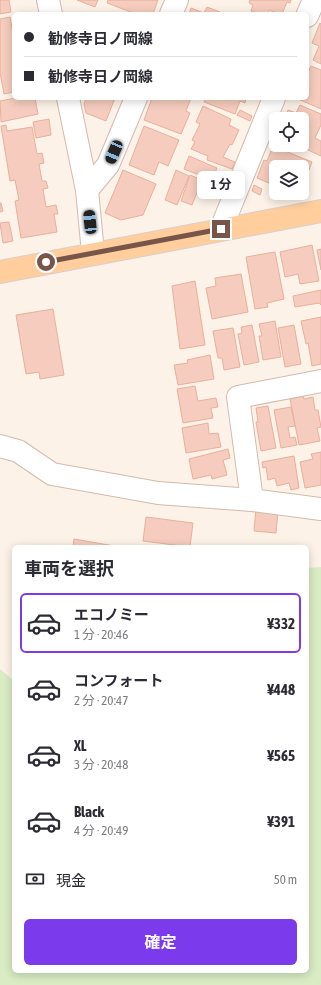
<!DOCTYPE html>
<html lang="ja">
<meta charset="utf-8">
<style>
body{margin:0;font-family:"Asap Condensed","Noto Sans JP",sans-serif;background:#f2f2f3;color:#2b2b33;height:100vh;display:flex;flex-direction:column;font-size:15px;white-space:nowrap}
*{box-sizing:border-box;margin:0}
p{font-size:13px;color:#7c7c81}
.icon{flex:none;width:22px;height:22px;fill:none;stroke:currentColor;stroke-width:2;stroke-linecap:round;stroke-linejoin:round}
.map{position:relative;flex:1;overflow:hidden}
.side{position:absolute;left:12px;top:545px;width:297px;height:428px;display:flex;flex-direction:column;background:#fff;border-radius:6px;box-shadow:0 2px 10px #0003}
.side>*{flex:none}
.guide{position:absolute;left:12px;top:12px;width:297px;height:88px;border-radius:6px;box-shadow:0 2px 10px #0003;display:grid;align-content:center;height:88px;padding:0 12px;background:#fff}
.fabs{position:absolute;left:269px;top:112px;display:grid;gap:8px}
.fabs a{display:grid;place-items:center;width:40px;height:40px;border-radius:6px;background:#fff;box-shadow:0 2px 10px #0003;font-size:20px}
.end{position:absolute;width:18px;height:18px;margin:-9px;border:5px solid #795549;background:#fff;box-shadow:0 0 0 2px #fff}
.from{border-radius:50%}
.bubble{position:absolute;height:28px;border-radius:6px;background:#fff;box-shadow:0 2px 10px #0003;font-size:13px;font-weight:700;line-height:28px;text-align:center}
.car{position:absolute;width:12px;height:24px;margin:-12px -6px;border-radius:5px;box-shadow:0 0 3px 1px #0007;background:linear-gradient(#222 24%,#8ab4d8 0 40%,#222 0 76%,#8ab4d8 0 86%,#222 0)}
.guide b{display:flex;align-items:center;gap:14px;height:38px;font-size:15px}
.guide b+b{border-top:1px solid #e1e1e2}
.guide i{width:10px;height:10px;background:#2b2b33}
ul{padding:0;list-style:none}
li{display:flex;align-items:center;gap:12px;height:60px;margin:0 8px 6px;padding:0 4px;border:2px solid transparent;border-radius:6px}
li div{flex:1}
li b{display:block;font-size:15px}
li em{font-style:normal;font-weight:700}
li.selected{border-color:#7c3aed}
li>.icon{width:36px;height:36px;stroke-width:1.5}
h2{padding:0 12px;font-size:18px;line-height:48px}
.pay{display:flex;align-items:center;gap:10px;height:44px;padding:0 12px;font-size:15px}
.pay p{margin-inline-start:auto}
.primary-button{display:flex;gap:8px;margin-top:auto;padding:8px 12px}
.primary-button a{flex:1;height:46px;border-radius:6px;background:#7c3aed;color:#fff;font-size:16px;font-weight:700;line-height:46px;text-align:center}
.map>svg:first-child{display:block}
.green{fill:#d9ecc4}
.building{fill:#f5ccbd;stroke:#e8b09c}
.lines{fill:none;stroke-linecap:round;stroke-linejoin:round}
.street-casing{stroke:#d3baae;stroke-width:24}
.primary-casing{stroke:#d9cfcc;stroke-width:24}
.street{stroke:#fff;stroke-width:22}
.primary{stroke:#ffce9c;stroke-width:22}
.route{stroke:#795549;stroke-width:5}
</style>
<div class="map">
<svg width="321" height="985" viewBox="0 0 321 985">
<rect width="100%" height="100%" fill="#fdf2e7"/>
<polygon class="green" points="321,567 321,985 0,985 0,669 14,681 14,971 307,971 307,568"/>
<g class="building">
<polygon points="0,0 9,0 11,12 0,14"/>
<polygon points="77,0 98,0 95,7"/>
<polygon points="108,0 158,0 153,14 136,14 107,3"/>
<polygon points="250,0 291,0 290,3 287,2 282,14 276,14 276,13 269,10 268,14 259,14 251,11 253,5 249,3"/>
<polygon points="207,7 225,14 189,14 191,8 204,13"/>
<polygon points="10,17 14,39 14,92 4,94 0,72 0,19"/>
<polygon points="320,23 321,24 321,64 313,60 319,46 312,43"/>
<polygon points="311,66 321,70 321,109 296,98 307,98 307,74"/>
<polygon points="16,98 35,98 38,114 1,122 0,101"/>
<polygon points="86,98 115,98 106,121 86,113 84,104"/>
<polygon points="152,98 191,98 186,111 190,113 181,134 144,120"/>
<polygon points="206,98 246,98 245,103 240,101 235,114 204,102"/>
<polygon points="300,105 321,114 321,125 315,138 321,141 321,156 306,149 307,146 302,144 302,119 281,119 282,117 285,118 288,110 296,113"/>
<polygon points="203,106 231,119 229,125 239,130 232,145 230,144 223,157 235,162 232,169 207,160 208,156 191,149 195,142 192,140 200,124 196,122"/>
<polygon points="240,110 252,116 250,121 237,115"/>
<polygon points="49,119 51,135 36,138 33,122"/>
<polygon points="6,125 7,131 32,127 37,154 42,153 44,163 39,164 42,181 46,181 48,188 43,189 46,207 56,205 58,214 54,214 57,232 21,238 15,201 19,200 15,180 10,181 1,126"/>
<polygon points="144,126 179,140 168,166 159,162 154,175 129,165"/>
<polygon points="273,146 312,162 303,185 302,167 276,167 276,186 257,178 264,160 267,161"/>
<polygon points="189,156 217,168 212,180 184,169"/>
<polygon points="123,170 156,184 143,215 121,220 105,213"/>
<polygon points="176,170 189,176 177,205 165,200"/>
<polygon points="190,175 202,180 192,205 181,201"/>
<polygon points="254,185 262,189 260,195 252,191"/>
<polygon points="0,203 1,203 3,211 0,212"/>
<polygon points="9,222 13,241 3,243 0,223"/>
<polygon points="312,245 319,281 300,284 298,274 285,277 280,252"/>
<polygon points="321,249 321,270 317,250"/>
<polygon points="275,252 284,299 267,303 268,307 255,309 246,257"/>
<polygon points="241,274 248,312 212,319 206,288 216,286 215,278"/>
<polygon points="195,281 205,345 180,349 172,286"/>
<polygon points="321,290 321,305 319,303 295,307 293,296"/>
<polygon points="53,309 64,375 40,379 39,372 26,374 16,315"/>
<polygon points="321,317 321,364 312,366 308,343 306,344 301,321"/>
<polygon points="275,321 281,357 263,360 259,336 262,336 259,324"/>
<polygon points="252,325 259,362 244,365 238,334 242,333 241,327"/>
<polygon points="294,325 301,364 285,367 278,328"/>
<polygon points="233,328 240,367 224,370 222,358 218,358 213,331"/>
<polygon points="210,355 214,379 178,385 174,365 188,363 187,360"/>
<polygon points="195,386 198,401 216,398 218,407 211,408 213,418 183,423 177,389"/>
<polygon points="303,396 304,399 313,397 315,410 318,410 321,427 317,428 320,441 299,445 290,399"/>
<polygon points="268,406 276,448 261,451 256,422 258,422 256,408"/>
<polygon points="291,407 295,426 288,427 290,438 295,437 297,445 281,448 274,410"/>
<polygon points="208,423 209,434 218,433 221,447 186,453 182,428"/>
<polygon points="228,449 230,458 223,460 227,475 212,479 211,475 193,479 189,459"/>
<polygon points="321,452 321,485 305,488 300,462 313,459 311,454"/>
<polygon points="294,456 299,488 291,490 289,483 277,486 275,478 268,480 266,467 263,468 262,462"/>
<polygon points="256,509 278,511 276,533 254,531"/>
<polygon points="146,517 193,523 190,547 143,541"/>
<polygon points="74,539 120,547 73,547"/>
</g>
<g class="lines">
<defs>
<g id="street">
<polyline points="48,0 51,14"/>
<polyline points="171,14 177,0"/>
<polyline points="307,16 314,0"/>
<polyline points="68,98 87,190 93,253"/>
<polyline points="87,190 108,165 136,98"/>
<polyline points="221,229 274,98"/>
<polyline points="0,446 18,451 52,474 158,493 252,500 321,509"/>
<polyline points="252,500 238,397 321,381"/>
</g>
<polyline id="primary" points="0,272 321,211"/>
</defs>
<use href="#street" class="street-casing"/>
<use href="#primary" class="primary-casing"/>
<use href="#street" class="street"/>
<use href="#primary" class="primary"/>
</g>
<g class="lines">
<polyline class="route" points="46,262 221,229"/>
</g>
</svg>
<div class="fabs">
<a><svg class="icon" aria-label="locate" viewBox="0 0 24 24"><circle cx="12" cy="12" r="6"/><path d="M12 2v4M12 18v4M2 12h4M18 12h4"/></svg></a>
<a><svg class="icon" aria-label="layers" viewBox="0 0 24 24"><path d="M12 4l9 5-9 5-9-5zM3 14l9 5 9-5"/></svg></a>
</div>
<i class="end from" style="left:46px;top:262px"></i>
<i class="end" style="left:221px;top:229px"></i>
<div class="bubble" style="left:197px;top:171px;width:48px">1 分</div>
<i class="car" style="left:114px;top:152px;rotate:203deg"></i>
<i class="car" style="left:90px;top:222px;rotate:354deg"></i>
<div class="guide">
<b><i class="from"></i>勧修寺日ノ岡線</b>
<b><i></i>勧修寺日ノ岡線</b>
</div>
<section class="side">
<h2>車両を選択</h2>
<ul>
<li class="selected"><svg class="icon" aria-label="car" viewBox="0 0 24 24"><path d="M5 17H2v-5l4-1 3-4h7l3 4 3 1v5h-3M9 17h6M6 11h13"/><circle cx="7" cy="17" r="2"/><circle cx="17" cy="17" r="2"/></svg><div><b>エコノミー</b><p>1 分 · 20:46</p></div><em>¥332</em></li>
<li><svg class="icon" aria-label="car" viewBox="0 0 24 24"><path d="M5 17H2v-5l4-1 3-4h7l3 4 3 1v5h-3M9 17h6M6 11h13"/><circle cx="7" cy="17" r="2"/><circle cx="17" cy="17" r="2"/></svg><div><b>コンフォート</b><p>2 分 · 20:47</p></div><em>¥448</em></li>
<li><svg class="icon" aria-label="car" viewBox="0 0 24 24"><path d="M5 17H2v-5l4-1 3-4h7l3 4 3 1v5h-3M9 17h6M6 11h13"/><circle cx="7" cy="17" r="2"/><circle cx="17" cy="17" r="2"/></svg><div><b>XL</b><p>3 分 · 20:48</p></div><em>¥565</em></li>
<li><svg class="icon" aria-label="car" viewBox="0 0 24 24"><path d="M5 17H2v-5l4-1 3-4h7l3 4 3 1v5h-3M9 17h6M6 11h13"/><circle cx="7" cy="17" r="2"/><circle cx="17" cy="17" r="2"/></svg><div><b>Black</b><p>4 分 · 20:49</p></div><em>¥391</em></li>
</ul>
<div class="pay"><svg class="icon" aria-label="cash" viewBox="0 0 24 24"><path d="M3 7h18v10H3z"/><circle cx="12" cy="12" r="2"/></svg>現金<p>50 m</p></div>
<div class="primary-button"><a>確定</a></div>
</section>
</div>
